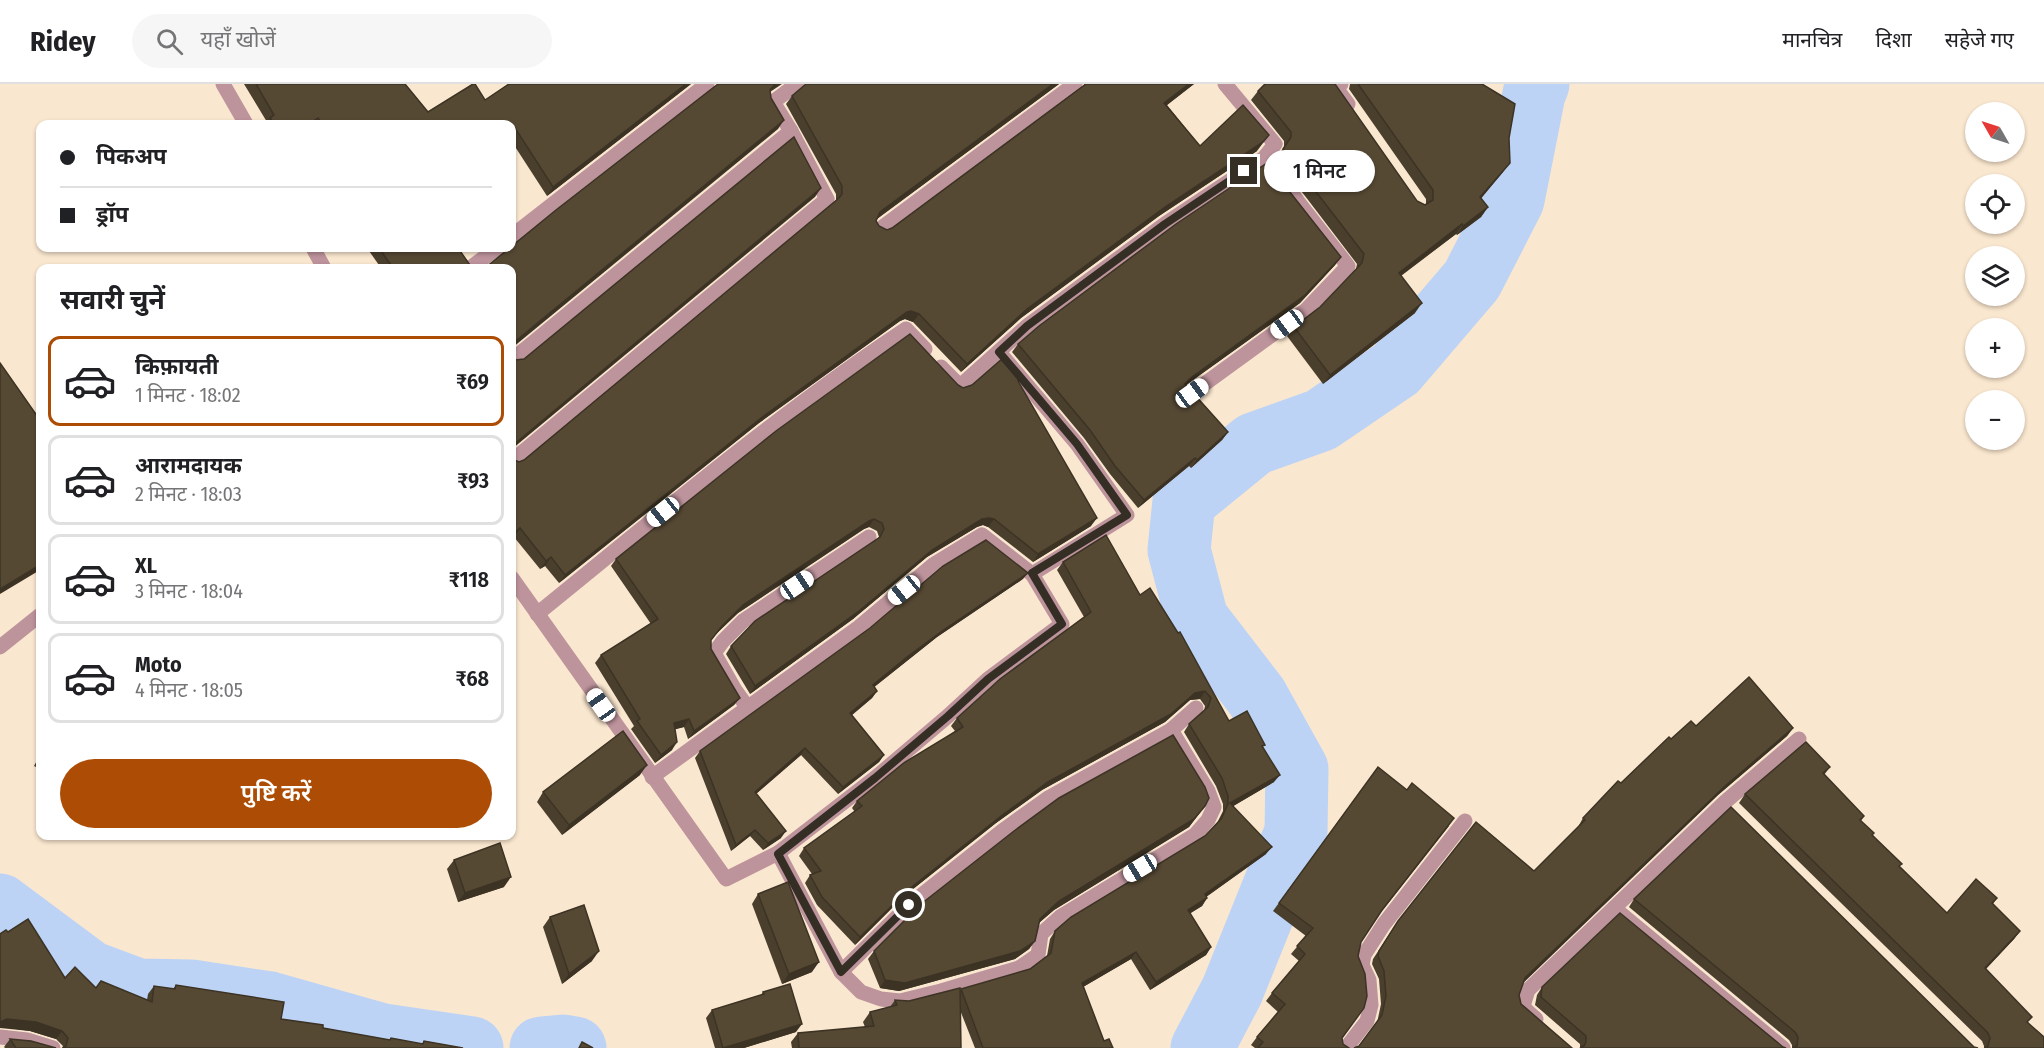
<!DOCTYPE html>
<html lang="hi">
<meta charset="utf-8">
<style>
body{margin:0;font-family:"Fira Sans Condensed","Noto Sans Devanagari",sans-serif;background:#f6f6f6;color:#202124;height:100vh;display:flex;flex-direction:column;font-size:22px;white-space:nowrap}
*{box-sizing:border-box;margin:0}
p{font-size:20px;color:#757577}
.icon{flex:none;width:33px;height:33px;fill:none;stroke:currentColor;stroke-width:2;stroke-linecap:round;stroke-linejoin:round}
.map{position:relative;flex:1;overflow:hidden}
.side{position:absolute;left:36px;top:180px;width:480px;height:576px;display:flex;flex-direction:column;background:#fff;border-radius:12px;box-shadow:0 2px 4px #0004}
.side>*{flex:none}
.banner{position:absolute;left:36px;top:36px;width:480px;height:132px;border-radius:12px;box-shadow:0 2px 4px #0004;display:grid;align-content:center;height:132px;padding:0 24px;background:#fff}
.needle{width:39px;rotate:309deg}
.buttons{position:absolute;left:1965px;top:18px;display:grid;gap:12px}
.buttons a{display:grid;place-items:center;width:60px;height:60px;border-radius:50%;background:#fff;box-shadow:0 2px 4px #0004;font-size:30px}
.end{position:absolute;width:27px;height:27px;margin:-14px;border:8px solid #352e25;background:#fff;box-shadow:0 0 0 3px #fff}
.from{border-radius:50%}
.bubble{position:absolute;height:42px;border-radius:21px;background:#fff;box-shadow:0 2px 4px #0004;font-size:20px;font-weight:600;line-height:42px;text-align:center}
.car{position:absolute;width:18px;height:36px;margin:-18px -9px;border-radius:8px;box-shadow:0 0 4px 2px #0007;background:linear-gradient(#fff 24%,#345 0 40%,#fff 0 76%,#345 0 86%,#fff 0)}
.banner b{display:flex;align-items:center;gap:21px;height:57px;font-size:22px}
.banner b+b{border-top:2px solid #e0e0e0}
.banner i{width:15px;height:15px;background:#202124}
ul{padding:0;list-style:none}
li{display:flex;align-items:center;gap:18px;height:90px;margin:0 12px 9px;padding:0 12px;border:3px solid #e0e0e0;border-radius:12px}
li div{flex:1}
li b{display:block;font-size:22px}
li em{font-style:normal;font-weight:600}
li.on{border-color:#ad4d05}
li>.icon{width:54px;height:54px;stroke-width:1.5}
h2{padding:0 24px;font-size:27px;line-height:72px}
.cta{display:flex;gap:12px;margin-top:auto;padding:12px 24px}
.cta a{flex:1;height:69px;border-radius:36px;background:#ad4d05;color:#fff;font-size:24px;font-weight:600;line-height:69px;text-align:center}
header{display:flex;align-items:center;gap:36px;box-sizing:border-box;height:84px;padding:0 30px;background:#fff;border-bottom:2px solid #e0e0e0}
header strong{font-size:28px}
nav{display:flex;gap:33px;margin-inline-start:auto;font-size:21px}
.search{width:420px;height:54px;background:#f6f6f6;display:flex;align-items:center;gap:15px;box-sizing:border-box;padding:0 21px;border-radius:33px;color:#757577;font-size:22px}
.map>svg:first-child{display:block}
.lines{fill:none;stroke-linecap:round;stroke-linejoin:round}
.river{stroke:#bcd3f6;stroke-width:63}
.street{stroke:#bd939c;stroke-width:15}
.wall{fill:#4a3f2d}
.shaded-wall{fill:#3c3324}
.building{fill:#564934;stroke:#3c3324;stroke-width:1.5}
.route{stroke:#352e25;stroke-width:8}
</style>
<header>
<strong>Ridey</strong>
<div class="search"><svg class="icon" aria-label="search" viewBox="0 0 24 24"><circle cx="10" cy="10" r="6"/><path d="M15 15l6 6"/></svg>यहाँ खोजें</div>
<nav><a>मानचित्र</a><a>दिशा</a><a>सहेजे गए</a></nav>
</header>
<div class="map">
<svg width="2044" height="964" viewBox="0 0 2044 964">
<rect width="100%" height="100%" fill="#fae7cf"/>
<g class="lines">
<g class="river">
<polyline points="0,821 90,888 138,906 191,907 270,919 383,951 472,964"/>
<polyline points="541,964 563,962 575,964"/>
<polyline points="1202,964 1232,907 1296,748 1297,685 1257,613 1197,535 1179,466 1184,417 1254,360 1321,336 1396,285 1472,196 1513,116 1534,10 1538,0"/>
</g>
<g class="street">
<polyline points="223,0 246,40"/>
<polyline points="1341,0 1336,4 1348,20"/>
<polyline points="880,145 1075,0"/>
<polyline points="512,152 707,0"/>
<polyline points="313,164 324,184"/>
<polyline points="470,184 497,164"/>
<polyline points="512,276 791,47 773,18 797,0"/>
<polyline points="941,283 960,302 1027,242 1165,140 1264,74 1275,60 1225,0"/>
<polyline points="1192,309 1306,226 1348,182 1264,74"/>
<polyline points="512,377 827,115 791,47"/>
<polyline points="512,494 726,795 778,769 875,694 948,632 988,595 1062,540 1032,490 1127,431 1077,360 999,268"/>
<path d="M537,530C658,432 777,331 906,245L925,265"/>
<polyline points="0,563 40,531"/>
<polyline points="748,624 735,606 714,569 723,557 743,537 869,453"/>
<polyline points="652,693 859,543 933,481 982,451 1032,490"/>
<polyline points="778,769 841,888 909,821 1002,747 1048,714 1171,646 1196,624"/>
<polyline points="1614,824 1783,964"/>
<polyline points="841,888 861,908 881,915 900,917 941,907 1019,884 1038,871 1041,850 1060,833 1195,751 1208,736 1214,723 1208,707 1171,646"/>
<polyline points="1536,935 1528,928 1523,922 1528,906 1725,718 1799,655"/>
<polyline points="0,953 27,956 53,964"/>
<polyline points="1346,964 1367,937 1371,921 1369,896 1362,881 1364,871 1384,840 1465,737"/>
</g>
</g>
<g class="wall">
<polygon points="244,0 405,0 428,28 485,16 509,0 691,0 547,112 512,58 512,40 265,40 267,38"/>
<polygon points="1059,0 877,135 876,137 879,142 887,146 892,144 1084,1 1084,0 1194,0 1167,21 1200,62 1257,67 1159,132 1021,234 961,288 913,238 905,235 900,237 759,339 559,499 545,482 540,485 514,453 512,456 512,375 519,378 524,376 836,117 836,110 786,20 792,12"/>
<polygon points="1350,0 1482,0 1503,88 1481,114 1488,123 1481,133 1457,151 1456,150 1401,192 1415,229 1323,300 1287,252 1294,243 1320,223 1356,185 1357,180 1276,74 1284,63 1284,57 1251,16 1258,7 1417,117 1425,121 1426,120 1426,115 1349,5"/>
<polygon points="367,164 458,164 472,184 381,184"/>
<polygon points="1341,173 1335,181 1300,219 1186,301 1228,348 1222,356 1191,384 1189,382 1138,424 1110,390 1084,354 1012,268 1018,260"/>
<polygon points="1019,299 1091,442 1033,478 988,443 983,441 977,443 927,473 853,535 750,610 726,570 731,562 878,454 879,453 877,447 869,443 864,445 738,529 716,550 711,556 711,565 740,614 734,621 688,655 684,643 675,645 672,666 655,679 631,645 634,642 595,579 601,571 651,540 611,482 616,475 958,301 963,304"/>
<polygon points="1063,478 1140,511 1229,637 1263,663 1274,698 1233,722 1266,770 1206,813 1207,814 1202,822 1190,829 1211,863 1206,871 1150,906 1131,875 1083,903 1104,957 1113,964 975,964 960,926 961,964 792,964 791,958 798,949 865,943 863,938 870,928 890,923 895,916 909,917 960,906 1030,885 1047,872 1050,855 1055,847 1205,752 1217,739 1223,727 1223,720 1216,702 1184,648 1189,640 1204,627 1205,622 1200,615 1190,616 1165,638 1042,706 996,739 903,813 855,861 817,821 805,799 810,791 812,790 799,772 804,764 855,728 852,724 857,717 955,647 951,642 957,634 1084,533 1057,486"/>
<polygon points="1023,495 937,553 903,580 874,603 877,607 872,614 852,631 884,671 879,678 838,710 801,671 756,710 781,754 763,766 750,752 731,767 695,674 700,667"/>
<polygon points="1696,642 1793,644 1787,652 1718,711 1523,898 1519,911 1521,920 1570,963 1359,962 1377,939 1381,920 1379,895 1372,880 1373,875 1398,837 1534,787 1578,743 1583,734 1621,699 1671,655"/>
<polygon points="40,671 40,685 34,682"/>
<polygon points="1378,683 1449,742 1379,831 1361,858 1342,954 1343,960 1349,964 1255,964 1251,961 1257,953 1278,928 1266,917 1272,909 1299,877 1291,870 1306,852 1273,827"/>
<polygon points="1830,683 1824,691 1864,732 1861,737 1900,783 1947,829 1997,814 1993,820 2020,847 2014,855 1986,885 2028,938 2044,964 1984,964 1984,962 1982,957 1739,719 1745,710"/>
<polygon points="640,691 562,751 537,718 543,708"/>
<polygon points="1205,722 1189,743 1054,826 1039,839 1035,857 1029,865 1015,875 899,907 880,904 868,875 874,867"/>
<polygon points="454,776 504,803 458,818 447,785"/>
<polygon points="758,810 812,888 782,900 752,820"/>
<polygon points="1634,815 1974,963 1978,964 1792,964 1792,961 1789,956 1629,823"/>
<polygon points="550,833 592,877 562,900 543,843"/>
<polygon points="8,848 65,894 96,904 147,916 148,910 154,902 173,905 176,901 281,935 323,944 390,956 391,954 422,960 424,957 463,964 62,964 63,962 56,955 30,947 1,943"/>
<polygon points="1542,903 1783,963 1580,964 1580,960 1535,921 1537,911"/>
<polygon points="763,908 796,948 744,964 715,964 706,934 712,926 761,911"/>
<polygon points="10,955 56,964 5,964 4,963"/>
</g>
<g class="shaded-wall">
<polygon points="686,0 691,0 547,112 553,103"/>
<polygon points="775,0 782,0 767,10 773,1"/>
<polygon points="1053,0 1059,0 874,137 880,128"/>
<polygon points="1189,0 1194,0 1158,28 1164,19"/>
<polygon points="784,36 778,45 512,264 512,260"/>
<polygon points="1269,51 1257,67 1159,132 1021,234 961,288 967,280 1027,225 1165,123"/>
<polygon points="1510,79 1503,88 1474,123 1480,113"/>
<polygon points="821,104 815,113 512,365 512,361"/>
<polygon points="1488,123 1481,133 1457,151 1463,142"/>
<polygon points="1462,140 1456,150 1392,198 1399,189"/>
<polygon points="1341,173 1335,181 1300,219 1186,301 1179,308 1192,293"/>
<polygon points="1422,219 1415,229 1323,300 1330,291"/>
<polygon points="911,227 919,230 913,238 905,235 900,237 759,339 559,499 565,491 765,331 907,228"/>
<polygon points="1228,348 1222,356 1191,384 1197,376"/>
<polygon points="1195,374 1189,382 1138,424 1144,416"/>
<polygon points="989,434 994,435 988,443 983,441 977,443 927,473 853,535 750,610 755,602 932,466 982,435"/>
<polygon points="1097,434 1091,442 1033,478 1038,470"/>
<polygon points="874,435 869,443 864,445 738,529 716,550 722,542 743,521 869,437"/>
<polygon points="520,444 512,456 512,452"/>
<polygon points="551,473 545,482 540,485 546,477"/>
<polygon points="40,481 40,486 0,510 0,505"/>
<polygon points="1028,489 1023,495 937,553 868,608 873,601 942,547"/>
<polygon points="877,607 872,614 846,636 850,629"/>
<polygon points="1205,607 1200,615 1190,616 1165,638 1042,706 996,739 903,813 855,861 860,853 908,806 1001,732 1048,698 1195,609"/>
<polygon points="740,614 734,621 688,655 694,647"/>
<polygon points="689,635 684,643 669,647 674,639"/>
<polygon points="1793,644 1787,652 1718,711 1519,903 1525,894 1724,703"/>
<polygon points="677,658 672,666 655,679 661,671"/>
<polygon points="805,664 801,671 750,715 755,708"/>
<polygon points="884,671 879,678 838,710 843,703"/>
<polygon points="647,681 640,691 562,751 569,741"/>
<polygon points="1280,691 1274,698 1225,727 1230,719"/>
<polygon points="1205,722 1189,743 1054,826 1034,843 1040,835 1059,817"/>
<polygon points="755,746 750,752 731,767 736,761"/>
<polygon points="786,747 781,754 763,766 768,759"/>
<polygon points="1272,763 1266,770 1199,818 1205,810"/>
<polygon points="511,793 504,803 458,818 465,809"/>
<polygon points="1207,814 1202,822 1183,834 1188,826"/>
<polygon points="2020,847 2014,855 1979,892 1985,884"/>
<polygon points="1035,857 1029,865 1015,875 899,907 880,904 885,896"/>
<polygon points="1211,863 1206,871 1150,906 1156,898"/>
<polygon points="599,867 592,877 562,900 569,890"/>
<polygon points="1136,868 1131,875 1076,907 1082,899"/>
<polygon points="819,878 812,888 782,900 789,890"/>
<polygon points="7,935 36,938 62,947 56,955 30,947 0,944 0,938"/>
<polygon points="802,940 796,948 744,964 724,964"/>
</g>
<g class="building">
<polygon points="256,0 405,0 428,28 473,0 475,0 485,16 509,0 686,0 553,103 515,44 512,46 512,40 322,40 318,34 309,40 274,40 270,34 274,31"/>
<polygon points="718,0 775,0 770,6 771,14 784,36 512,260 512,184 485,184 556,126"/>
<polygon points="806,0 1053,0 880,128 876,137 879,142 887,146 892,144 1086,0 1189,0 1164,19 1200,62 1243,21 1269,51 1263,58 1165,123 1027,225 967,280 919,230 911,227 907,228 765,331 565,491 551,473 546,477 520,444 512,452 512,375 519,378 524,376 839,114 842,110 842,102 792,12"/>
<polygon points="1265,0 1335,0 1417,117 1425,121 1433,116 1433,106 1358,0 1482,0 1515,20 1509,54 1510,79 1480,113 1488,123 1463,142 1462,140 1399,189 1422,219 1330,291 1294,243 1320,223 1362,179 1364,170 1283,65 1291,53 1291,48 1258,7"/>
<polygon points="794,53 821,104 512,362 512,274 515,276 524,275"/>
<polygon points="1267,79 1341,173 1305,211 1192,293 1185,300 1228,348 1197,376 1195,374 1144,416 1115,382 1090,346 1018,260 1039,242 1176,140"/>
<polygon points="379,164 458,164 472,184 393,184"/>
<polygon points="910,250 958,301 963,304 972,301 1003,274 1021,295 1018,297 1097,434 1038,470 994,435 989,434 982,435 932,466 859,527 755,602 731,562 755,537 880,453 884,445 882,439 874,435 869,437 743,521 722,542 711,556 711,565 740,614 694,647 689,635 674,639 677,658 661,671 637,637 640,635 601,571 658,535 616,475 776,347"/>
<polygon points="0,279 40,336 40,481 0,505"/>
<polygon points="1106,451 1140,511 1150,504 1178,549 1180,548 1229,637 1247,627 1265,661 1262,662 1280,691 1230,719 1272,763 1205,810 1207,814 1188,826 1211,863 1156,898 1136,868 1082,899 1104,957 1109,955 1113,964 983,964 961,905 1030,885 1051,869 1055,847 1071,833 1205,752 1221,735 1228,720 1228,712 1222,694 1189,640 1208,623 1211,614 1205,607 1195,609 1171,630 1048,698 1001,732 908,806 860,853 822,813 810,791 821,787 804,764 862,722 857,717 905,678 963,643 957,634 1000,595 1091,528 1063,478"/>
<polygon points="986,456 1028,489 942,547 907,573 873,601 877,607 850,629 884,671 843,703 805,664 755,708 786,747 768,759 755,746 736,761 700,667 870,544 943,482"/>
<polygon points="1749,593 1793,644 1724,703 1525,894 1519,911 1521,920 1572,964 1354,964 1359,962 1382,931 1386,912 1384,887 1378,872 1379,867 1398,837 1476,738 1534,787 1585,736 1583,734 1618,697 1621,699 1669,653 1671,655 1691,637 1696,642"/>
<polygon points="623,647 647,681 569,741 543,708"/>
<polygon points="1173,651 1205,703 1209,714 1205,722 1194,735 1059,817 1040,835 1035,857 1020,867 905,899 885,896 874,867 921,820 1014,747 1059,714"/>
<polygon points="1806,658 1830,683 1823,689 1864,732 1860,736 1874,749 1872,751 1902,780 1899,782 1947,829 1976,795 1997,814 1992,819 2020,847 1985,884 2032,933 2027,938 2044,953 2044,964 1985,964 1988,962 1990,954 1988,949 1745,710"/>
<polygon points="1378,683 1407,706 1412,699 1454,734 1382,826 1361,858 1358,872 1365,890 1367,912 1364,924 1342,954 1343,960 1349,964 1258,964 1263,958 1257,953 1285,920 1272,909 1305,870 1297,862 1313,844 1279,819"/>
<polygon points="1731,723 1974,963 1978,964 1793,964 1797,962 1798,953 1795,948 1634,815"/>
<polygon points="500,759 511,793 465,809 454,776"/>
<polygon points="788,798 819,878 789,890 758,810"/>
<polygon points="584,821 599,867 569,890 550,833"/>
<polygon points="1620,829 1783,963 1786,964 1580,964 1584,962 1586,958 1586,952 1541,913 1542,903"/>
<polygon points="28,835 65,894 75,883 96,904 101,897 152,918 154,902 175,905 176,901 284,918 281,935 323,941 323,944 390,956 391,954 423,960 424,957 463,964 63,964 66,962 68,954 62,947 36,938 7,935 0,938 0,850 6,846 8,848"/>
<polygon points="790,900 802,940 723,964 712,926 764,910 763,908"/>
<polygon points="960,904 961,964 799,964 798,949 874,942 870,928 897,921 895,916 909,917"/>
<polygon points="10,955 31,957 56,964 16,964"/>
<polygon points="582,958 593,964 579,964"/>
</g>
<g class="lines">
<polyline class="route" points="909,821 841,888 778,770 875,694 948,632 988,595 1062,540 1032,489 1127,431 1077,360 999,268 1027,242 1165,140 1244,87"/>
</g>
</svg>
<div class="buttons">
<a><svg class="needle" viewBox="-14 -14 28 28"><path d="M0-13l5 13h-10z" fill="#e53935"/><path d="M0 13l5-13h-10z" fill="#757577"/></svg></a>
<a><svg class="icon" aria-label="locate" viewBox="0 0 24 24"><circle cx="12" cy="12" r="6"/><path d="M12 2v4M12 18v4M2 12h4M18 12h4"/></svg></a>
<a><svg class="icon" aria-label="layers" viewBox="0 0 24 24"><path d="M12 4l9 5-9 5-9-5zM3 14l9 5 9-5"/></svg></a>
<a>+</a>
<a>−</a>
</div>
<i class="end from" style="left:909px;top:821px"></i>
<i class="end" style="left:1244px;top:87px"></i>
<div class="bubble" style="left:1264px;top:66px;width:111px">1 मिनट</div>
<i class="car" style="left:1287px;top:240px;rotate:234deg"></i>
<i class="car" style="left:1192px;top:309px;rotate:54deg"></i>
<i class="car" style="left:663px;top:428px;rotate:231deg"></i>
<i class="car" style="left:797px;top:501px;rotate:56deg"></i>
<i class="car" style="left:904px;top:506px;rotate:231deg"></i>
<i class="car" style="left:601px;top:621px;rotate:325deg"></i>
<i class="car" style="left:1140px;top:784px;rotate:239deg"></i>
<div class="banner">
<b><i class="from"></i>पिकअप</b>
<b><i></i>ड्रॉप</b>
</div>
<section class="side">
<h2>सवारी चुनें</h2>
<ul>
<li class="on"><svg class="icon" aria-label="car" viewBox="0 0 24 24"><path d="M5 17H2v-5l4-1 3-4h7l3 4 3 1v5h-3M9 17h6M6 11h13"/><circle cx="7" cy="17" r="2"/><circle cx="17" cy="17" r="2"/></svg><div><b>किफ़ायती</b><p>1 मिनट · 18:02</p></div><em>₹69</em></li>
<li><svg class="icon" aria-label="car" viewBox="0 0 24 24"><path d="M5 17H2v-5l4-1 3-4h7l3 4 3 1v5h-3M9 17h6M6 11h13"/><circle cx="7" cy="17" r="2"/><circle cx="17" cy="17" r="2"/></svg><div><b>आरामदायक</b><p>2 मिनट · 18:03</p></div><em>₹93</em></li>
<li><svg class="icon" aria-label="car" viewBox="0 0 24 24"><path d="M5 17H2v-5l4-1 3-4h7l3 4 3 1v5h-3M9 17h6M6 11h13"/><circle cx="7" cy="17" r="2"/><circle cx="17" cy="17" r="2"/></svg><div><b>XL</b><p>3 मिनट · 18:04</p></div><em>₹118</em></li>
<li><svg class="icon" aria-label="car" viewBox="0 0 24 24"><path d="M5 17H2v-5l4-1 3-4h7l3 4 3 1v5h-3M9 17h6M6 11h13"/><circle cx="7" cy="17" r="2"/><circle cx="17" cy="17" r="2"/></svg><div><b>Moto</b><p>4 मिनट · 18:05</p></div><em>₹68</em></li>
</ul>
<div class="cta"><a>पुष्टि करें</a></div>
</section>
</div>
